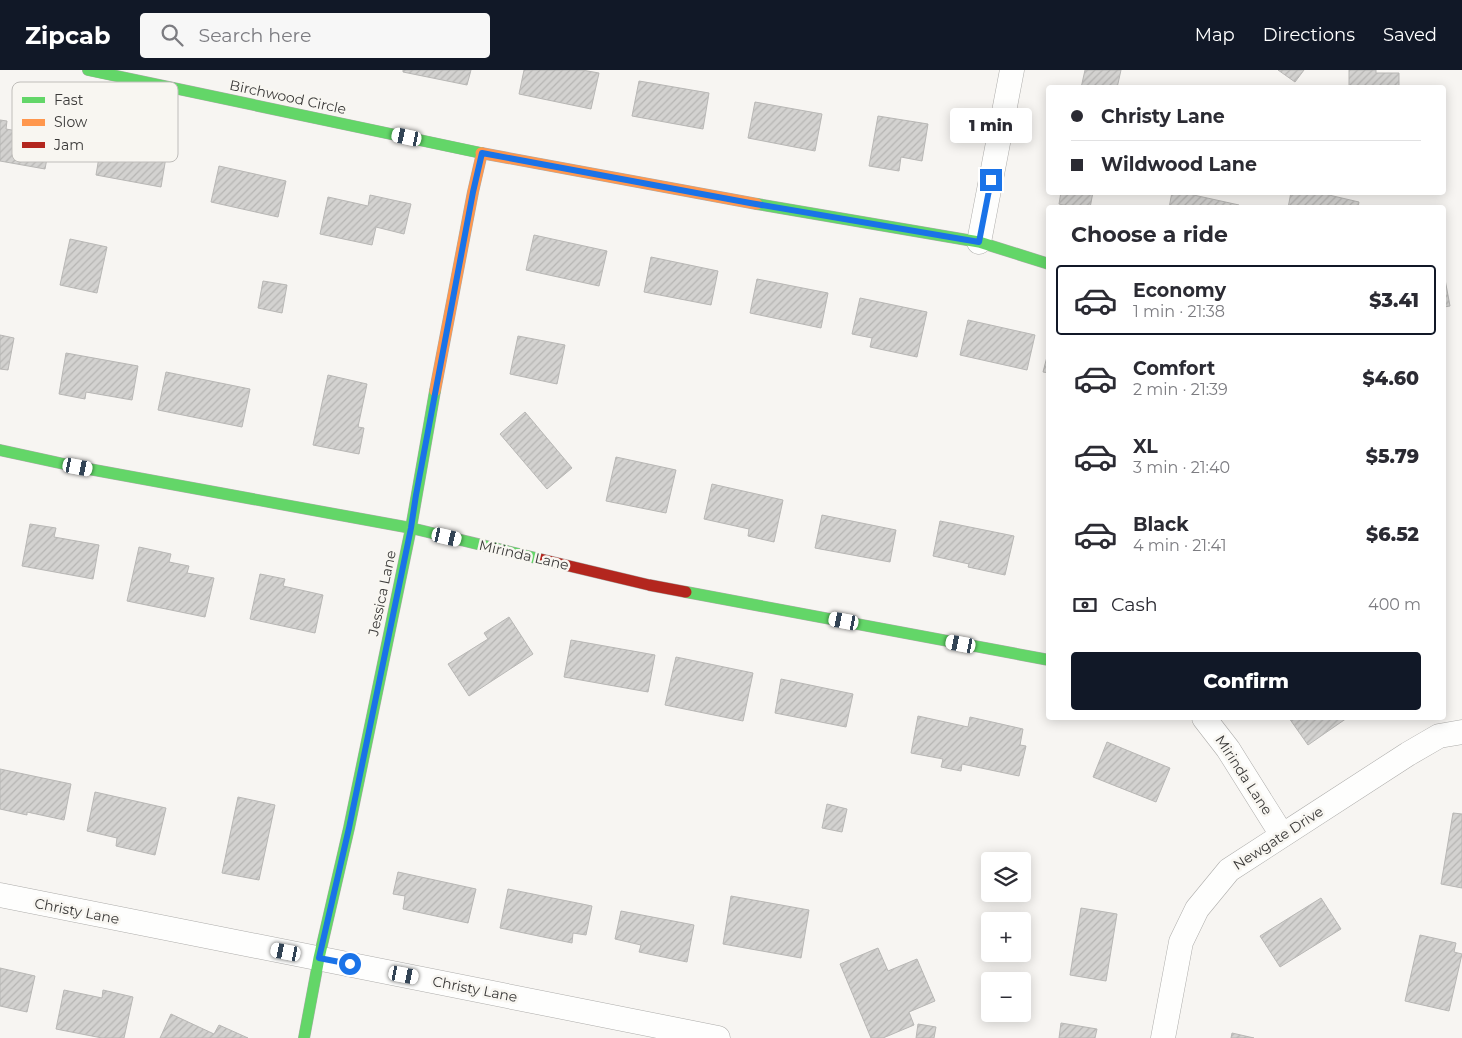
<!DOCTYPE html>
<meta charset="utf-8">
<style>
body{margin:0;font-family:Montserrat,sans-serif;background:#f7f7f7;color:#2b2b33;height:100vh;display:flex;flex-direction:column;font-size:19px;white-space:nowrap}
*{box-sizing:border-box;margin:0}
p{font-size:16px;color:#7c7c81}
.icon{flex:none;width:28px;height:28px;fill:none;stroke:currentColor;stroke-width:2;stroke-linecap:round;stroke-linejoin:round}
.map{position:relative;flex:1;overflow:hidden}
.panel{position:absolute;left:1046px;top:135px;width:400px;height:515px;display:flex;flex-direction:column;background:#fff;border-radius:5px;box-shadow:0 2px 12px #0003}
.panel>*{flex:none}
.hud{position:absolute;left:1046px;top:15px;width:400px;height:110px;border-radius:5px;box-shadow:0 2px 12px #0003;display:grid;align-content:center;height:110px;padding:0 25px;background:#fff}
.tools{position:absolute;left:981px;top:782px;display:grid;gap:10px}
.tools a{display:grid;place-items:center;width:50px;height:50px;border-radius:5px;background:#fff;box-shadow:0 2px 12px #0003;font-size:25px}
.end{position:absolute;width:22px;height:22px;margin:-11px;border:6px solid #1a73e8;background:#fff;box-shadow:0 0 0 2px #fff}
.from{border-radius:50%}
.bubble{position:absolute;height:35px;border-radius:5px;background:#fff;box-shadow:0 2px 12px #0003;font-size:16px;font-weight:800;line-height:35px;text-align:center}
.car{position:absolute;width:15px;height:30px;margin:-15px -8px;border-radius:6px;box-shadow:0 0 4px 1px #0007;background:linear-gradient(#fff 24%,#345 0 40%,#fff 0 76%,#345 0 86%,#fff 0)}
.hud b{display:flex;align-items:center;gap:18px;height:48px;font-size:19px}
.hud b+b{border-top:1px solid #e1e1e2}
.hud i{width:12px;height:12px;background:#2b2b33}
ul{padding:0;list-style:none}
li{display:flex;align-items:center;gap:15px;height:70px;margin:0 10px 8px;padding:0 15px;border:2px solid transparent;border-radius:5px}
li div{flex:1}
li b{display:block;font-size:19px}
li em{font-style:normal;font-weight:800}
li.active{border-color:#111827}
li>.icon{width:45px;height:45px;stroke-width:1.5}
h2{padding:0 25px;font-size:22px;line-height:60px}
.pay{display:flex;align-items:center;gap:12px;height:55px;padding:0 25px;font-size:19px}
.pay p{margin-inline-start:auto}
.button{display:flex;gap:10px;margin-top:auto;padding:10px 25px}
.button a{flex:1;height:58px;border-radius:5px;background:#111827;color:#fff;font-size:20px;font-weight:800;line-height:58px;text-align:center}
header{display:flex;align-items:center;gap:30px;box-sizing:border-box;height:70px;padding:0 25px;background:#111827;color:#fff}
header strong{font-size:24px}
nav{display:flex;gap:28px;margin-inline-start:auto;font-size:18px}
.search{width:350px;height:45px;background:#f7f7f7;display:flex;align-items:center;gap:12px;box-sizing:border-box;padding:0 18px;border-radius:5px;color:#7c7c81;font-size:19px}
.map>svg:first-child{display:block}
.building{fill:url(#building-hatch);stroke:#b8b7b5}
.lines{fill:none;stroke-linecap:round;stroke-linejoin:round}
.street-casing{stroke:#adacaa;stroke-width:25}
.fast-casing{stroke:#adacaa;stroke-width:12}
.slow-casing{stroke:#adacaa;stroke-width:12}
.jam-casing{stroke:#adacaa;stroke-width:12}
.street{stroke:#fefefd;stroke-width:24}
.fast{stroke:#63d668;stroke-width:11}
.slow{stroke:#ff974d;stroke-width:11}
.jam{stroke:#b3261e;stroke-width:11}
.route{stroke:#1a73e8;stroke-width:6}
.labels{text-anchor:middle;stroke-width:5;stroke-linejoin:round;paint-order:stroke}
.street-label{font-size:14px;fill:#3a3938;stroke:#f8f6f1}
.key{fill:#f8f6f1;stroke:#bfbdba;stroke-width:1}
.key-label{font-size:14px;fill:#3a3938}
</style>
<header>
<strong>Zipcab</strong>
<div class="search"><svg class="icon" aria-label="search" viewBox="0 0 24 24"><circle cx="10" cy="10" r="6"/><path d="M15 15l6 6"/></svg>Search here</div>
<nav><a>Map</a><a>Directions</a><a>Saved</a></nav>
</header>
<div class="map">
<svg width="1462" height="968" viewBox="0 0 1462 968">
<defs>
<pattern id="building-hatch" width="6" height="6" patternUnits="userSpaceOnUse" patternTransform="scale(1.25)"><rect width="6" height="6" fill="#d3d2d0"/><path d="M-1 1l2-2M0 6l6-6M5 7l2-2" fill="none" stroke="#b6b5b3"/></pattern>
</defs>
<rect width="100%" height="100%" fill="#f7f5f2"/>
<g class="building">
<polygon points="403,0 471,0 467,15 403,2"/>
<polygon points="524,0 582,0 599,3 591,39 519,24"/>
<polygon points="1085,0 1121,0 1117,18 1081,18"/>
<polygon points="1278,0 1304,0 1295,12"/>
<polygon points="1349,0 1376,0 1376,3 1399,3 1399,18 1349,18"/>
<polygon points="639,11 709,23 703,59 632,46"/>
<polygon points="755,32 822,44 815,81 748,68"/>
<polygon points="878,46 928,54 922,91 901,87 899,101 869,96"/>
<polygon points="0,50 7,51 6,59 51,67 45,99 0,91"/>
<polygon points="102,69 167,81 161,117 96,105"/>
<polygon points="219,96 286,111 278,147 211,132"/>
<polygon points="1061,122 1093,122 1090,138 1075,138 1059,134"/>
<polygon points="1172,122 1180,122 1239,135 1238,138 1169,138"/>
<polygon points="1291,122 1316,122 1359,132 1358,138 1288,138"/>
<polygon points="370,125 411,134 404,164 376,157 372,175 320,164 328,127 368,136"/>
<polygon points="534,165 607,181 599,216 526,200"/>
<polygon points="70,169 107,177 97,223 60,215"/>
<polygon points="651,187 718,201 711,235 644,222"/>
<polygon points="1444,204 1450,236 1444,237"/>
<polygon points="757,209 828,223 821,258 750,243"/>
<polygon points="263,211 287,215 282,243 258,238"/>
<polygon points="860,228 927,242 917,287 870,277 872,268 852,264"/>
<polygon points="968,250 1035,265 1027,300 960,285"/>
<polygon points="0,265 14,268 8,300 0,299"/>
<polygon points="518,266 565,275 557,314 510,304"/>
<polygon points="1049,279 1049,303 1043,302"/>
<polygon points="66,283 138,296 132,330 86,322 85,329 59,324"/>
<polygon points="166,302 250,319 242,357 158,340"/>
<polygon points="328,305 367,314 358,357 364,358 359,384 313,375"/>
<polygon points="525,342 572,398 547,419 500,364"/>
<polygon points="616,387 676,400 666,443 606,431"/>
<polygon points="712,414 783,430 774,472 748,466 749,459 704,449"/>
<polygon points="822,445 896,460 890,492 815,478"/>
<polygon points="940,451 1014,466 1005,505 968,497 969,494 933,486"/>
<polygon points="30,454 56,458 54,467 99,475 93,509 22,496"/>
<polygon points="139,477 171,484 169,492 189,496 187,503 214,508 205,547 127,531"/>
<polygon points="260,504 285,509 283,516 323,525 315,563 250,549"/>
<polygon points="509,547 533,584 469,626 448,594 488,569 484,563"/>
<polygon points="571,570 655,585 648,622 564,607"/>
<polygon points="676,587 753,603 743,651 665,635"/>
<polygon points="781,609 853,624 846,657 775,643"/>
<polygon points="918,646 968,657 970,647 1023,659 1020,675 1026,676 1019,706 962,694 961,701 941,697 943,689 911,683"/>
<polygon points="1289,648 1347,648 1308,675"/>
<polygon points="1107,672 1170,698 1156,732 1093,707"/>
<polygon points="0,699 71,714 64,750 27,742 27,745 0,739"/>
<polygon points="95,722 166,738 155,785 116,776 117,768 87,761"/>
<polygon points="238,727 275,735 259,810 222,803"/>
<polygon points="827,734 847,739 842,762 822,758"/>
<polygon points="1453,743 1462,744 1462,818 1441,814"/>
<polygon points="398,802 476,819 468,853 403,839 405,826 393,824"/>
<polygon points="508,819 592,836 586,865 573,863 572,873 500,858"/>
<polygon points="731,826 809,840 801,888 723,874"/>
<polygon points="1321,828 1341,859 1280,897 1260,866"/>
<polygon points="1081,838 1117,844 1106,911 1070,905"/>
<polygon points="621,841 694,855 687,892 639,882 641,875 615,869"/>
<polygon points="1420,865 1456,873 1454,882 1462,884 1449,941 1405,931"/>
<polygon points="878,878 888,901 917,889 935,931 909,942 914,955 883,968 871,968 840,894"/>
<polygon points="0,898 35,906 27,942 0,936"/>
<polygon points="64,920 102,928 103,920 133,927 124,968 102,968 56,959"/>
<polygon points="171,944 214,964 219,955 248,968 160,968"/>
<polygon points="1061,953 1097,959 1095,968 1059,968"/>
<polygon points="918,954 936,957 934,968 916,968"/>
<polygon points="1232,963 1254,968 1231,968"/>
</g>
<g class="lines">
<defs>
<g id="street">
<polyline points="979,172 1012,0"/>
<polyline points="1204,648 1228,679 1282,765"/>
<polyline points="0,825 718,968"/>
<polyline points="1163,968 1181,872 1197,839 1229,800 1408,684 1439,666 1462,662"/>
</g>
<g id="fast">
<polyline points="88,0 481,83"/>
<polyline points="757,134 979,172 1049,194"/>
<polyline points="0,380 78,397 411,458 540,489"/>
<polyline points="686,522 1049,590"/>
<polyline points="304,968 319,888 349,758 411,458 435,321"/>
</g>
<g id="slow">
<polyline points="481,83 757,134"/>
<polyline points="435,321 473,122 482,83"/>
</g>
<polyline id="jam" points="540,489 649,515 686,522"/>
</defs>
<use href="#street" class="street-casing"/>
<use href="#fast" class="fast-casing"/>
<use href="#slow" class="slow-casing"/>
<use href="#jam" class="jam-casing"/>
<use href="#street" class="street"/>
<use href="#fast" class="fast"/>
<use href="#slow" class="slow"/>
<use href="#jam" class="jam"/>
</g>
<g class="lines">
<polyline class="route" points="350,894 319,888 349,758 411,458 416,425 473,122 482,83 750,133 979,172 991,110"/>
</g>
<g class="labels">
<g class="street-label">
<text transform="translate(288 27) rotate(12)" y="5">Birchwood Circle</text>
<text transform="translate(524 485) rotate(13)" y="5">Mirinda Lane</text>
<text transform="translate(382 523) rotate(-78)" y="5">Jessica Lane</text>
<text transform="translate(1244 705) rotate(57)" y="5">Mirinda Lane</text>
<text transform="translate(1278 768) rotate(-33)" y="5">Newgate Drive</text>
<text transform="translate(77 841) rotate(11)" y="5">Christy Lane</text>
<text transform="translate(475 919) rotate(11)" y="5">Christy Lane</text>
</g>
</g>
<rect x="12" y="12" width="166" height="80" rx="8" class="key"/>
<rect x="22" y="27" width="23" height="6" fill="#63d668"/>
<rect x="22" y="49" width="23" height="7" fill="#ff974d"/>
<rect x="22" y="72" width="23" height="6" fill="#b3261e"/>
<g class="key-label">
<text x="54" y="35">Fast</text>
<text x="54" y="57">Slow</text>
<text x="54" y="80">Jam</text>
</g>
</svg>
<div class="tools">
<a><svg class="icon" aria-label="layers" viewBox="0 0 24 24"><path d="M12 4l9 5-9 5-9-5zM3 14l9 5 9-5"/></svg></a>
<a>+</a>
<a>−</a>
</div>
<i class="end from" style="left:350px;top:894px"></i>
<i class="end" style="left:991px;top:110px"></i>
<div class="bubble" style="left:950px;top:38px;width:82px">1 min</div>
<i class="car" style="left:407px;top:67px;rotate:282deg"></i>
<i class="car" style="left:78px;top:397px;rotate:101deg"></i>
<i class="car" style="left:447px;top:467px;rotate:103deg"></i>
<i class="car" style="left:844px;top:551px;rotate:281deg"></i>
<i class="car" style="left:961px;top:574px;rotate:281deg"></i>
<i class="car" style="left:286px;top:882px;rotate:281deg"></i>
<i class="car" style="left:404px;top:905px;rotate:101deg"></i>
<div class="hud">
<b><i class="from"></i>Christy Lane</b>
<b><i></i>Wildwood Lane</b>
</div>
<section class="panel">
<h2>Choose a ride</h2>
<ul>
<li class="active"><svg class="icon" aria-label="car" viewBox="0 0 24 24"><path d="M5 17H2v-5l4-1 3-4h7l3 4 3 1v5h-3M9 17h6M6 11h13"/><circle cx="7" cy="17" r="2"/><circle cx="17" cy="17" r="2"/></svg><div><b>Economy</b><p>1 min · 21:38</p></div><em>$3.41</em></li>
<li><svg class="icon" aria-label="car" viewBox="0 0 24 24"><path d="M5 17H2v-5l4-1 3-4h7l3 4 3 1v5h-3M9 17h6M6 11h13"/><circle cx="7" cy="17" r="2"/><circle cx="17" cy="17" r="2"/></svg><div><b>Comfort</b><p>2 min · 21:39</p></div><em>$4.60</em></li>
<li><svg class="icon" aria-label="car" viewBox="0 0 24 24"><path d="M5 17H2v-5l4-1 3-4h7l3 4 3 1v5h-3M9 17h6M6 11h13"/><circle cx="7" cy="17" r="2"/><circle cx="17" cy="17" r="2"/></svg><div><b>XL</b><p>3 min · 21:40</p></div><em>$5.79</em></li>
<li><svg class="icon" aria-label="car" viewBox="0 0 24 24"><path d="M5 17H2v-5l4-1 3-4h7l3 4 3 1v5h-3M9 17h6M6 11h13"/><circle cx="7" cy="17" r="2"/><circle cx="17" cy="17" r="2"/></svg><div><b>Black</b><p>4 min · 21:41</p></div><em>$6.52</em></li>
</ul>
<div class="pay"><svg class="icon" aria-label="cash" viewBox="0 0 24 24"><path d="M3 7h18v10H3z"/><circle cx="12" cy="12" r="2"/></svg>Cash<p>400 m</p></div>
<div class="button"><a>Confirm</a></div>
</section>
</div>
